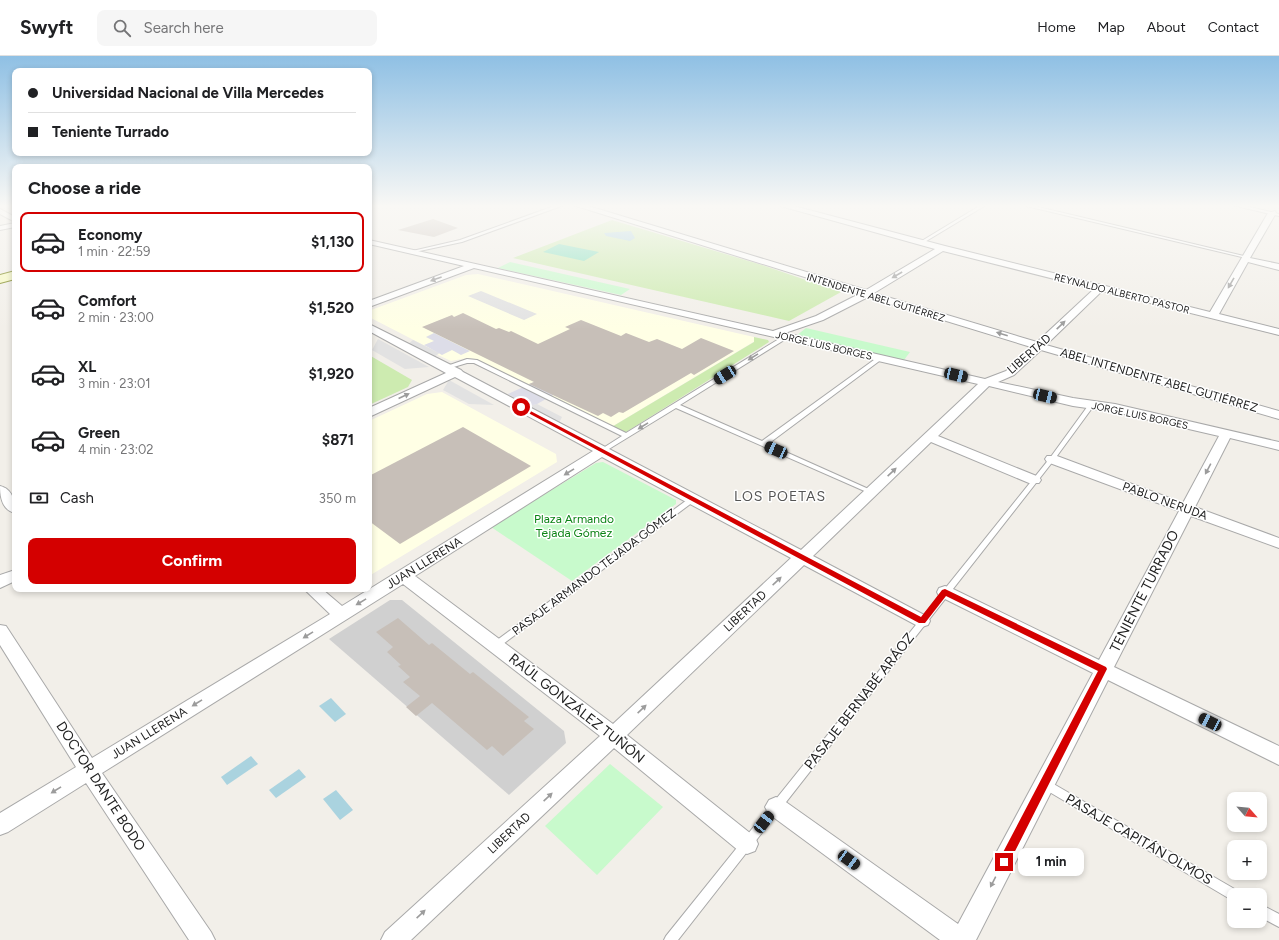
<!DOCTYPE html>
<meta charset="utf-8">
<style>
body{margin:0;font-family:Figtree,sans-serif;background:#f6f6f6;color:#202124;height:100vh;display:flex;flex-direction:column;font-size:15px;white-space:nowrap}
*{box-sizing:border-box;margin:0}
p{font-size:13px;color:#757577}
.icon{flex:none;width:22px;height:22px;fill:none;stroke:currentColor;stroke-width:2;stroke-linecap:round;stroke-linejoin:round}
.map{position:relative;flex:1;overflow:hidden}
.side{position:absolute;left:12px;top:108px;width:360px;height:428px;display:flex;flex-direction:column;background:#fff;border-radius:8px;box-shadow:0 2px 6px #0003}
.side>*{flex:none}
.top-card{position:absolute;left:12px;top:12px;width:360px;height:88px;border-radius:8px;box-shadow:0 2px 6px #0003;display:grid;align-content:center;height:88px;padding:0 16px;background:#fff}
.needle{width:26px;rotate:117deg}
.controls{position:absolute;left:1227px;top:736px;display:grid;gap:8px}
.controls a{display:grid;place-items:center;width:40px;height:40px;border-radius:8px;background:#fff;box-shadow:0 2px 6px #0003;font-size:20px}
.end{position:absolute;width:18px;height:18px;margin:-9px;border:5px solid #d40000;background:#fff;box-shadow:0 0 0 2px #fff}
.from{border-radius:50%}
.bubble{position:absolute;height:28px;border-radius:8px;background:#fff;box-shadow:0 2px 6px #0003;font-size:13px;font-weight:700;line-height:28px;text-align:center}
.car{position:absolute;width:12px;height:24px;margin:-12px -6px;border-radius:5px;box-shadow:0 0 3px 1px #0007;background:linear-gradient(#222 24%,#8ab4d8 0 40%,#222 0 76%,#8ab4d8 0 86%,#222 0)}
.top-card b{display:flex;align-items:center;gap:14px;height:38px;font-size:15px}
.top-card b+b{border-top:1px solid #e0e0e0}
.top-card i{width:10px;height:10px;background:#202124}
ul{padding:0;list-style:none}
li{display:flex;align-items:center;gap:12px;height:60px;margin:0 8px 6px;padding:0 8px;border:2px solid transparent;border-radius:8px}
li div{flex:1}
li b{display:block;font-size:15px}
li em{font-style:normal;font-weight:700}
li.on{border-color:#d40000}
li>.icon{width:36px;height:36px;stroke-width:1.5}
h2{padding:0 16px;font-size:18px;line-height:48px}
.pay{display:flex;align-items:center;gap:10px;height:44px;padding:0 16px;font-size:15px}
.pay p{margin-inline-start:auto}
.button{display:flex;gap:8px;margin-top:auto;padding:8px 16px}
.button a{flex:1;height:46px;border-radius:8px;background:#d40000;color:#fff;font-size:16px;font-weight:700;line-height:46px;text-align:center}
header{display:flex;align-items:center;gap:24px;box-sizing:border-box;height:56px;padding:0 20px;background:#fff;border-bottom:1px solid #e0e0e0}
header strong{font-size:19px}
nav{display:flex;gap:22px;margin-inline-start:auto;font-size:14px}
.search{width:280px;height:36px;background:#f6f6f6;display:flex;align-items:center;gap:10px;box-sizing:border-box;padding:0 14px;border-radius:8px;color:#757577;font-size:15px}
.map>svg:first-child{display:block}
.education{fill:#ffffe5}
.religious{fill:#d0d0d0}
.grass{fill:#cdebb0}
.park{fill:#c8facc}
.pitch{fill:#88e0be}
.parking{fill:#e2e2e2}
.plaza{fill:#dddde8}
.water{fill:#aad3df}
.building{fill:#c7bfb8}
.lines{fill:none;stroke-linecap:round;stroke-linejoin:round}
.lane-casing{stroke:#a9a9a9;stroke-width:2}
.street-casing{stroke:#a9a9a9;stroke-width:2}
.secondary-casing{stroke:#707d05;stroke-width:2}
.lane{fill:#fff;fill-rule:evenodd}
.street{fill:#fff;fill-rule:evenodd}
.secondary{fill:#f7fabf;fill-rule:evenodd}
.oneway{fill:#9c9c9c}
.route{fill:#d40000}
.labels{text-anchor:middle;stroke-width:3;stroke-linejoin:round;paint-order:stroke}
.far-street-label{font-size:10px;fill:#222;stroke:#fff}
.street-label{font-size:12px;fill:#222;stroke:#fff}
.park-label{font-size:12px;fill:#0c8416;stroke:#fff}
.quarter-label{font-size:14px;letter-spacing:1px;fill:#555;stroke:#fff}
.near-street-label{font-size:14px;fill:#222;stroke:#fff}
</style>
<header>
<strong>Swyft</strong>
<div class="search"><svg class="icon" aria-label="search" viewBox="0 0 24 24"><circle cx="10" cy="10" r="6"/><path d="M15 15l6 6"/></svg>Search here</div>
<nav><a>Home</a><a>Map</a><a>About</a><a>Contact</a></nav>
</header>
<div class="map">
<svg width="1279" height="884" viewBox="0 0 1279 884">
<rect width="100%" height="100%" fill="#f2efe9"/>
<g class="education">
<polygon points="478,218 754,281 755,285 613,370 476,303 467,302 451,305 438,299 439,297 369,261 371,254 466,219"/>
<polygon points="442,336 556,398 557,406 369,520 369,365 427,338"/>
</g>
<polygon class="religious" points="390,544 402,544 564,675 566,687 509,739 329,583"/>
<g class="grass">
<polygon points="612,164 762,209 841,236 789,265 513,202"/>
<polygon points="754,281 768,284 769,286 623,378 610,372 754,286"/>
<polygon points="369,299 412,324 408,331 369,349"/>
</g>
<g class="park">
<polygon points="510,206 630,233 621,239 498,212"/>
<polygon points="806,272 910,296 904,304 796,280"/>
<polygon points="603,406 676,444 676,448 572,525 491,471 596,407"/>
<polygon points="610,708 663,751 597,819 545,770"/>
</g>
<polygon class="pitch" points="559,188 599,196 584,205 543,196"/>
<g class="parking">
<polygon points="481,235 537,258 524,264 468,240"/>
<polygon points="378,283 429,311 405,313 372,294"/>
<polygon points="413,284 439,297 432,303 406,290"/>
<polygon points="449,324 494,349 469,348 443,334"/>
<polygon points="537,348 562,361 557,371 521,351"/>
</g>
<g class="plaza">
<polygon points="434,277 470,295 461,299 452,294 442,299 424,289 434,285 426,281"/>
<polygon points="534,326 557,337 537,348 529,350 508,338"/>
</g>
<g class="water">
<polygon points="631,175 635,182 630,185 606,180 604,177"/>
<polygon points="331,642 346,658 335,666 319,650"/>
<polygon points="251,700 258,708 227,729 221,721"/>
<polygon points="299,713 306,721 276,742 269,734"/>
<polygon points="336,734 353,754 340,764 323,743"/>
</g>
<g class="building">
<polygon points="433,163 458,172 434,181 398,174"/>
<polygon points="463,257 496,273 499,272 509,276 511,275 538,288 570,273 565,271 581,264 621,280 626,277 649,286 657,283 682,293 701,282 734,295 694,319 691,317 623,357 619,356 611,361 603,357 598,360 529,328 534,326 422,271 452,259 454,261"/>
<polygon points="463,371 531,410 400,488 369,465 369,420"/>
<polygon points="398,562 429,589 432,587 470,618 473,616 529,661 524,665 534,673 503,700 492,690 487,694 432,647 416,660 406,651 420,640 403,626 410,621 398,610 401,609 387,596 393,591 376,576"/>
</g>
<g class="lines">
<defs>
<g id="lane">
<polygon points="557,149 564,149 462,186 410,197 408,196 460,184"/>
<polygon points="981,149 986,149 923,187 920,186"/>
<polygon points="1022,149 1030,149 1248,201 1246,202"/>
<polygon points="1232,149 1241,149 1279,158 1279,160"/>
<polygon points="787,278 789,279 789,281 680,349 762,385 878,301 882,301 882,303 768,388 873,435 874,436 873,437 869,437 676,352 604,396 600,396 599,395 600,394 622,380 474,307 467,307 447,313 444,311 467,303 477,304 626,377"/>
<polygon points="1092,346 1095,348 1054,404 678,884 664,884 666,880 1050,402 1090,347"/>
<polygon points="691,441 695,441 697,443 499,591 496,592 493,591 492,589 493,587"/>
<polygon points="1045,723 1238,835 1240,839 1234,839 1234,845 1230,843 1041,731 1040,728 1041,725"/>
<polygon points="1260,848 1279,858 1279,871 1260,861"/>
</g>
<g id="street">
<path d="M573,149H585L866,234L935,193L777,149H790L945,190L1210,256L1268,157L1275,155L1276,157L1250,202L1279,208V214L1248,206L1219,258L1279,273V279L1102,235L1046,289L1279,355V363L1041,294L1014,319L998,326L1073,342L1115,348L1279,386V394L1230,382L1195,451L1279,482V492L1191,460L1114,611L1279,690V709L1108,624L976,884H940L769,758L765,751L769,744L776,741L783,744L958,868L1093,617L939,540L937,536L939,532L945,530L951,532L1099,604L1179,455L1047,406L1045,403L1047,400H1057L1183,447L1219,380L1115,356L1073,350L989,330L938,380L1039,421L1041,424L1039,427H1029L931,386L813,500L928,561L930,565L928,569L922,571L916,569L804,509L627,679L755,781L758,788L755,795L747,798L739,795L614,692L411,884H381L385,876L600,680L403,528L102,717L211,876L215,884H189L86,727L8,776L0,779V757L76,711L0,589V569L6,570L92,702L330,558L304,533H322L342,550L593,395L455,321L369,361V352L446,317L369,275V268L461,314L463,316L801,494L978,328L474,212L369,251V245L464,210L369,188V184L773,275L816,260L859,238ZM943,195L1094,233L1037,286L874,237ZM868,241L1031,291L1006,315L985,323L785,277L823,264ZM602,401L791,502L613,668L415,520Z"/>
<polygon points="0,153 15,161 15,166 0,158"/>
<polygon points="15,167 15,171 0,174 0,170"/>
<path d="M0,430C13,433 15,446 15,457C2,454 0,441 0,430Z"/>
<polygon points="15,514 15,525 0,532 0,519"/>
</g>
<polygon id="secondary" points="15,215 15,223 0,227 0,219"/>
</defs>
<use href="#lane" class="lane-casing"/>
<use href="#street" class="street-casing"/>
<use href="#secondary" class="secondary-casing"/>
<use href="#lane" class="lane"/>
<use href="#street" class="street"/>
<use href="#secondary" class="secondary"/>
</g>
<defs><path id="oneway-solid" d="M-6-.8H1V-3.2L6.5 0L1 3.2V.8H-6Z"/></defs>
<g class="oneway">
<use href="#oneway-solid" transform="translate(897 219) rotate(150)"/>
<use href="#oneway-solid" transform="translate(436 223) rotate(160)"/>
<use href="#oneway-solid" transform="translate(1231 227) rotate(120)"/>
<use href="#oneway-solid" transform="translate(1061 269) rotate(-44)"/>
<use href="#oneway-solid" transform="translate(1002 278) rotate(-163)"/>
<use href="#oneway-solid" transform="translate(753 301) rotate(148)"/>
<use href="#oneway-solid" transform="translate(404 340) rotate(-25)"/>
<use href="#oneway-solid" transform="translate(643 370) rotate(148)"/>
<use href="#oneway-solid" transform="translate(1208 413) rotate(118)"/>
<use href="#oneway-solid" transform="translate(569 416) rotate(148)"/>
<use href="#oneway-solid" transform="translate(892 416) rotate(-43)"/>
<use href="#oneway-solid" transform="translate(777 525) rotate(-43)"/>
<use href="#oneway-solid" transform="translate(361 546) rotate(149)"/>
<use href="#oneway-solid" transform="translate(308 579) rotate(148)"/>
<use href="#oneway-solid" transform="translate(197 647) rotate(148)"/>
<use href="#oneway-solid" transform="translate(642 653) rotate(-43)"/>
<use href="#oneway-solid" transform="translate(56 734) rotate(148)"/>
<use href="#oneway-solid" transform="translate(548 741) rotate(-43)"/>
<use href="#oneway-solid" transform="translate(993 826) rotate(117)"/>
<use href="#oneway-solid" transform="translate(421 858) rotate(-43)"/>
</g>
<linearGradient id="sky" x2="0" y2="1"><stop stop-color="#8fc0e4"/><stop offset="0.55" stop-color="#f9f8f5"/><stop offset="1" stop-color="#f9f8f5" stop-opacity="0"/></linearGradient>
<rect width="1279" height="273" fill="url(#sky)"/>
<polygon class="route" points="521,350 921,561 942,534 945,533 1106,611 1107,613 1008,809 1004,811 1000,809 999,806 1000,802 1098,615 946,540 925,567 919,567 519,352"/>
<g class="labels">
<g class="far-street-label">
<text transform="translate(1122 237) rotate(14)" y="4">REYNALDO ALBERTO PASTOR</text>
<text transform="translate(876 241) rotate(17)" y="4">INTENDENTE ABEL GUTIÉRREZ</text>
<text transform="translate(824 289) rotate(13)" y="4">JORGE LUIS BORGES</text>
<text transform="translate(1140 359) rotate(12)" y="4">JORGE LUIS BORGES</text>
</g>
<g class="street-label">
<text transform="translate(1029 298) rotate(-41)" y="4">LIBERTAD</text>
<text transform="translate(1159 324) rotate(16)" y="4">ABEL INTENDENTE ABEL GUTIÉRREZ</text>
<text transform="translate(1165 445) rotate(20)" y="4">PABLO NERUDA</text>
<text transform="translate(424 507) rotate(-32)" y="4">JUAN LLERENA</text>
<text transform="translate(594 516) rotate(-37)" y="4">PASAJE ARMANDO TEJADA GÓMEZ</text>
<text transform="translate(745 555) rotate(-43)" y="4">LIBERTAD</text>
<text transform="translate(149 677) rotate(-32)" y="4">JUAN LLERENA</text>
<text transform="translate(509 777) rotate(-43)" y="4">LIBERTAD</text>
</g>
<g class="park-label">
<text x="574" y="467">Plaza Armando<tspan x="574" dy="14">Tejada Gómez</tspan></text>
</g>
<g class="quarter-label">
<text x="780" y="445">LOS POETAS</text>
</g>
<g class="near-street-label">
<text transform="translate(1144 535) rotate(-63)" y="5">TENIENTE TURRADO</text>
<text transform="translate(859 645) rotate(-52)" y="5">PASAJE BERNABÉ ARÁOZ</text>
<text transform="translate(577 652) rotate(38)" y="5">RAÚL GONZÁLEZ TUÑÓN</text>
<text transform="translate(101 730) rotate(57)" y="5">DOCTOR DANTE BODO</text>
<text transform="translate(1139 783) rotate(30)" y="5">PASAJE CAPITÁN OLMOS</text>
</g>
</g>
</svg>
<div class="controls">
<a><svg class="needle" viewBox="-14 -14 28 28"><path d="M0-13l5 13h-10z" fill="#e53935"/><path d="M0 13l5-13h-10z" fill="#757577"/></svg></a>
<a>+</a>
<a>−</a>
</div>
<i class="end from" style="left:521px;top:351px"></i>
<i class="end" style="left:1004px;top:806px"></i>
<div class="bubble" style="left:1018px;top:792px;width:66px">1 min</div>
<i class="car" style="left:725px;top:319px;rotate:238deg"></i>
<i class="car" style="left:956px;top:319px;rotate:103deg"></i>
<i class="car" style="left:1045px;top:340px;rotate:103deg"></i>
<i class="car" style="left:776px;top:394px;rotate:294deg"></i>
<i class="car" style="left:1210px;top:666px;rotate:296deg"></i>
<i class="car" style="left:764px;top:766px;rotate:38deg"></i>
<i class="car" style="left:849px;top:804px;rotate:126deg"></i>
<div class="top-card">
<b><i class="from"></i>Universidad Nacional de Villa Mercedes</b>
<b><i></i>Teniente Turrado</b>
</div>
<section class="side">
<h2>Choose a ride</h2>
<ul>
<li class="on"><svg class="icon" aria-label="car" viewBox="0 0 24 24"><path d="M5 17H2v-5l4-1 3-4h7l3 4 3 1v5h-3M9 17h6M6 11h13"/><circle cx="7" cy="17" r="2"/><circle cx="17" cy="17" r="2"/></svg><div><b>Economy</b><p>1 min · 22:59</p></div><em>$1,130</em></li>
<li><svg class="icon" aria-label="car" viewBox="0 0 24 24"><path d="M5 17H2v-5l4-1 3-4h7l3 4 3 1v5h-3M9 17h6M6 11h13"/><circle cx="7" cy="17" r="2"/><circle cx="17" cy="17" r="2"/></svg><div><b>Comfort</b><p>2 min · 23:00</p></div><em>$1,520</em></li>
<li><svg class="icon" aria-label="car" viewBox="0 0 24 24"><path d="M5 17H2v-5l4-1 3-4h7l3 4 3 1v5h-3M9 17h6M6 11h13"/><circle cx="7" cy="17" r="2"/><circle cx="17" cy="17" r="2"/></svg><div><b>XL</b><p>3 min · 23:01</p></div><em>$1,920</em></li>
<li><svg class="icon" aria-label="car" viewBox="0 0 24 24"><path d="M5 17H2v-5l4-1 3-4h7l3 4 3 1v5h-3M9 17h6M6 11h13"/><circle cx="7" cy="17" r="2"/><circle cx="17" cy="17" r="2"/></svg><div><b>Green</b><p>4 min · 23:02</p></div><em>$871</em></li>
</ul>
<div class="pay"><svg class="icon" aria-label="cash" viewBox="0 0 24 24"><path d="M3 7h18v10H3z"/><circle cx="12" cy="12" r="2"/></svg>Cash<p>350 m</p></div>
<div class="button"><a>Confirm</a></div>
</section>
</div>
